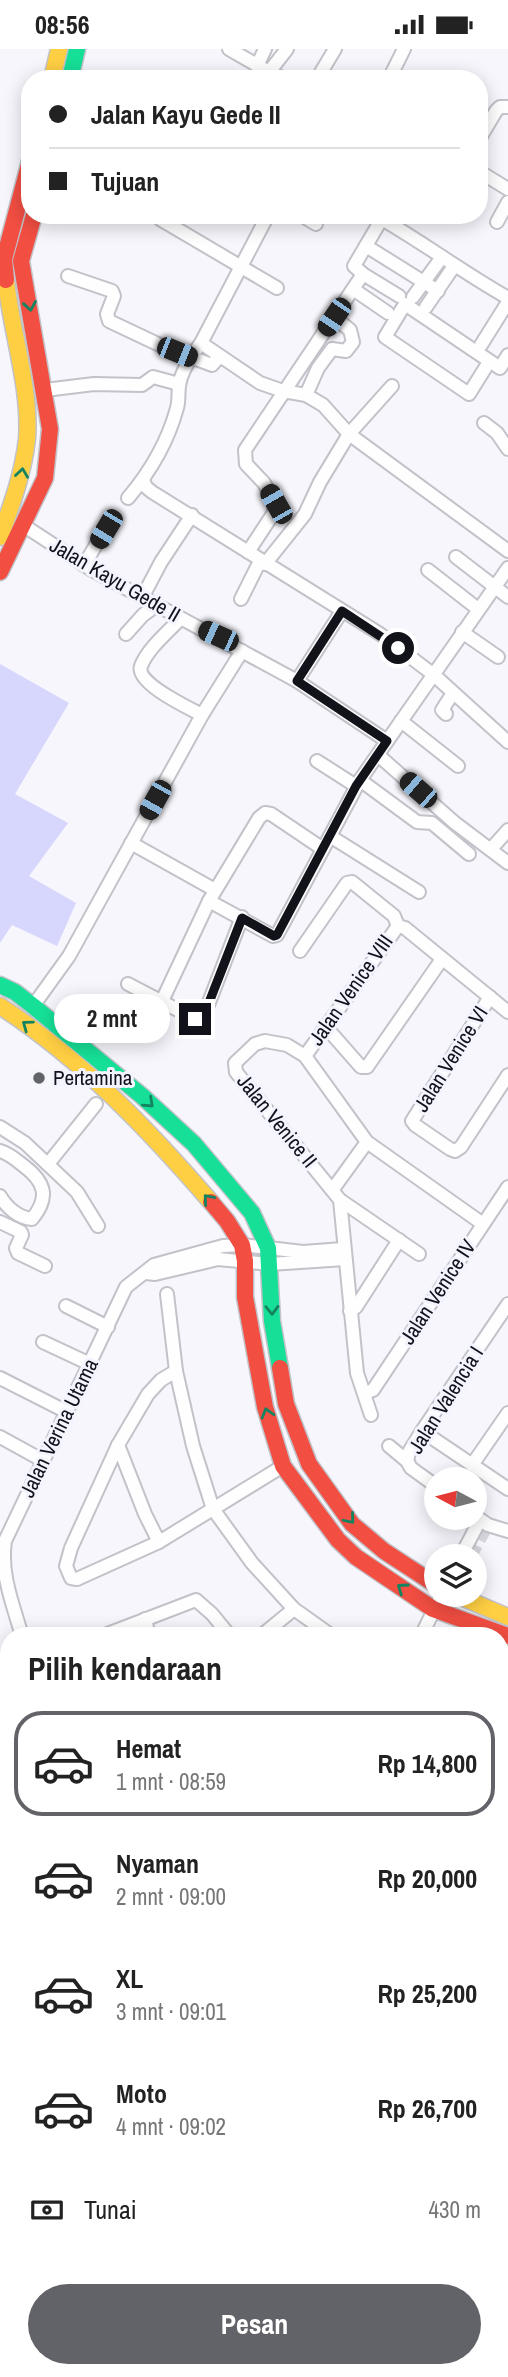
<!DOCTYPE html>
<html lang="id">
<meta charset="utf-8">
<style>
body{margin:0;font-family:"Archivo Narrow",sans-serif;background:#f6f6f6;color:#222;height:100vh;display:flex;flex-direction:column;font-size:26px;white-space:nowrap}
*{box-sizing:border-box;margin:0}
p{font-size:23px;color:#767676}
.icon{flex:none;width:38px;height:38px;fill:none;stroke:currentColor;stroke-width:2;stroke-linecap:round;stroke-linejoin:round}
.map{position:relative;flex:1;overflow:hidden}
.details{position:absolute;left:0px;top:1578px;width:509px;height:751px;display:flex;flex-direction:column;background:#fff;border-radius:28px 28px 0 0;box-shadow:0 4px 18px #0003}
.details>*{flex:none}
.top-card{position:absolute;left:21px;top:21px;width:467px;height:154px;border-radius:28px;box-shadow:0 4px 18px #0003;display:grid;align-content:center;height:154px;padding:0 28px;background:#fff}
.needle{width:46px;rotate:277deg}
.tools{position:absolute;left:424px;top:1418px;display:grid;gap:14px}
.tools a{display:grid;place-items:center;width:63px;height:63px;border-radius:50%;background:#fff;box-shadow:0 4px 18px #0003;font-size:35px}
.end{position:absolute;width:32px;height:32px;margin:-16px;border:9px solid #12121a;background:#fff;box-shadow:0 0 0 4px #fff}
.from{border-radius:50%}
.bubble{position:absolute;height:49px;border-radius:24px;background:#fff;box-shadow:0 4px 18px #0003;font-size:23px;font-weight:700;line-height:49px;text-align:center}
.car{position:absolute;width:21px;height:42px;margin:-21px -10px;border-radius:9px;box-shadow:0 0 5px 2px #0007;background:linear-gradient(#222 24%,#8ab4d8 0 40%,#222 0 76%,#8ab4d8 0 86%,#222 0)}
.top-card b{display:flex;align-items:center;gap:24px;height:66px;font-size:26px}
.top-card b+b{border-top:2px solid #e0e0e0}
.top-card i{width:18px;height:18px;background:#222}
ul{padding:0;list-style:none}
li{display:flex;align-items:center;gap:21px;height:105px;margin:0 14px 10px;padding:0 14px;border:4px solid transparent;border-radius:28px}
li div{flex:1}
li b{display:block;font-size:26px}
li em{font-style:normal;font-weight:700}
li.selected{border-color:#626269}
li>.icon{width:63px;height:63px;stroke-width:1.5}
h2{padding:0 28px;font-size:32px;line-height:84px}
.pay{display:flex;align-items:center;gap:18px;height:77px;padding:0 28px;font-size:26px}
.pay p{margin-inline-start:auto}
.primary-button{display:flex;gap:14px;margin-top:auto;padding:14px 28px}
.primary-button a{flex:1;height:80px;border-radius:42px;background:#626269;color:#fff;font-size:28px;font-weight:700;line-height:80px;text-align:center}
.status{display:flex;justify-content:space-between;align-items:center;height:49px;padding:0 35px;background:#fff;direction:ltr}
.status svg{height:19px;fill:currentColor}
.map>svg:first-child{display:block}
.green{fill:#d7d6fc}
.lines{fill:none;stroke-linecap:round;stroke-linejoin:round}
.street-tunnel{stroke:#d4d4da;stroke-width:12;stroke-dasharray:12 6;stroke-linecap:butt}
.street-casing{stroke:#c2c2c9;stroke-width:16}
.fast-casing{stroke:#c2c2c9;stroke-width:19}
.slow-casing{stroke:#c2c2c9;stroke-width:19}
.jam-casing{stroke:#c2c2c9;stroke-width:19}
.street{stroke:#fefeff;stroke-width:12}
.fast{stroke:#16e098;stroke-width:16}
.slow{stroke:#ffcf43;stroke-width:16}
.jam{stroke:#f24e42;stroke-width:16}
.oneway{stroke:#14835f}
.route{stroke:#12121a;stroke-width:9}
.poi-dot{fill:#626269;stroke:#f4f4fe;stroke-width:2.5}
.labels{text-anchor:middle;stroke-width:6;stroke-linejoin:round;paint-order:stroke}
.street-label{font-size:21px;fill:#12121a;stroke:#f4f4fe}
.poi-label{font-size:21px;fill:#12121a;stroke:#f4f4fe;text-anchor:start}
</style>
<div class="status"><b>08:56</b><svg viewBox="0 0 49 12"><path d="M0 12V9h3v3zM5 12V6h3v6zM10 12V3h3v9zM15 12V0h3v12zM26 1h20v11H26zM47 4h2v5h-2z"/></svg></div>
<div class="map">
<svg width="508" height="2328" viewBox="0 0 508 2328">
<rect width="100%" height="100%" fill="#f6f6fc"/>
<polygon class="green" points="0,615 69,654 15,745 68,774 29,827 76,854 57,897 12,876 0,894"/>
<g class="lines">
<polyline class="street-tunnel" points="471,1507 488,1476"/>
<defs>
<g id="street">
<polyline points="229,0 269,23 285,30"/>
<polyline points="257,17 265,0"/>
<polyline points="269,23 287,0"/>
<polyline points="317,30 335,0"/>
<polyline points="389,30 404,0"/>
<polyline points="480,89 496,62 500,58 508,58"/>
<polyline points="480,123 508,140"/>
<polyline points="301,166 316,175"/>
<polyline points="384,166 354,217 363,225 399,247"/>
<polyline points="160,170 277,239"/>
<path d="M382,170C425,195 464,224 508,249"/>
<polyline points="497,173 508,153"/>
<polyline points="366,197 438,242"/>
<polyline points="68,227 112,242 114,247 107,265 109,272 164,298 212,316 219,308"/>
<polyline points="353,240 388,264"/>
<polyline points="413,248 442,208"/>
<polyline points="426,258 454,217"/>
<polyline points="201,294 260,334 283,342 306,346 323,356 349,385 508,502"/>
<polyline points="481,296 508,253"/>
<polyline points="489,313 469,345 385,288 405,255 500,319 508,306"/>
<polyline points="45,341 94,335 142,336 153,328 179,335"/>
<polyline points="306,346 318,319 332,300 346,302 353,293 350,281 334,268"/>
<polyline points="484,374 497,384 508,400"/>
<polyline points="143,431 146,438 152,443 380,585 434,626 508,693"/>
<path d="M128,449C150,423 168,392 177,359C179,352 178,345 179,337C181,322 192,306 201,294L268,166"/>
<polyline points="23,476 92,521 297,632 387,692"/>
<polyline points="248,503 273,465 276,455 264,434 246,415 245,401 363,225"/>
<polyline points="456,508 508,548"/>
<polyline points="265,515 305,465 320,433 349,385 392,337"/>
<polyline points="84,516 106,479"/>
<polyline points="428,521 478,560"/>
<polyline points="143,547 161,513 192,466"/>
<polyline points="241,550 260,512"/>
<path d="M180,570C168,583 148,599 141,617C135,634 189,659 202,666"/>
<polyline points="462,583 498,608"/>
<polyline points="126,585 143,566 157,556"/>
<polyline points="297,632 342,562"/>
<polyline points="446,665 442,661 453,644"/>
<polyline points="401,672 458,717"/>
<polyline points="378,706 455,774 508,814"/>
<polyline points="317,712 356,737"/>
<polyline points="360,731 417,773 432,774 469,805"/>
<polyline points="330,787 419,843"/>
<polyline points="131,794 215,841"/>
<polyline points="491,800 508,781"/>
<polyline points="209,852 273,887 277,886 360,731 508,519"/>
<polyline points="300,902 347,834 352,833 394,867 398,877 405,879 508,963"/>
<polyline points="128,935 195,970 203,969 242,868"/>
<polyline points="490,948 412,1072 415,1076 450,1100 455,1102 461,1098 508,1026"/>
<polyline points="162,952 209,852 259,769 265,764 271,765 323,800"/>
<polyline points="33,957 69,907 202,666 242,602"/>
<polyline points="325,977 361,1018 367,1018 442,910"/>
<polyline points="305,1007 398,877"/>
<polyline points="0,1078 25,1094 77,1143 98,1177"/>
<path d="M0,1102C10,1105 16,1111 24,1117C45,1133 50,1148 32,1170C19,1169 7,1159 0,1147"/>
<polyline points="48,1115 96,1055"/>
<polyline points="333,1140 367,1093"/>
<polyline points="340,1151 419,1205"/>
<polyline points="0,1173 21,1183 22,1186 16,1199 18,1204 45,1217"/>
<polyline points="146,1224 155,1225 218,1210 270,1215 345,1210"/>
<polyline points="167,1245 176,1322 193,1397 213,1460 252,1514 294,1560 332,1587"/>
<polyline points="66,1257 108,1278"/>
<polyline points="350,1262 356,1258 399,1191"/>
<polyline points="43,1293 90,1315"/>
<polyline points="176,1322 161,1331 148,1345 118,1396 71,1499 66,1517 71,1529 77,1530 159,1493 283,1417"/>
<polyline points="0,1329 67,1363"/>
<polyline points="365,1344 373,1341 508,1138"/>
<polyline points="371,1366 357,1324 340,1151 236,1023 235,1014 255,995 265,992 287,996 305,1007 367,1093 483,1175"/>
<polyline points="422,1382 508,1440"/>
<polyline points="0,1388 42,1411"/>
<polyline points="118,1396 145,1465 159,1493"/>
<polyline points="389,1397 407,1412 411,1419 436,1437"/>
<polyline points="407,1412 409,1403 422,1382 508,1255"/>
<polyline points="472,1416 508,1364"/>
<polyline points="474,1466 488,1476 508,1482"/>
<polyline points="461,1507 480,1471"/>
<polyline points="145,1570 149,1587"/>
<path d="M22,1587C13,1555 0,1525 5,1492L126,1238L154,1216L223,1197L242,1196L303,1203L343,1200"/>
<polyline points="102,1587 196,1551 212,1565 230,1587"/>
<polyline points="261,1587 294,1560"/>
<polyline points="421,1587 442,1545"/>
<polyline points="500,1669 508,1671"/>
<polyline points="500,1701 508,1681"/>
<polyline points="0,1727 9,1732"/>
<polyline points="9,1745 5,1756 9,1769"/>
<polyline points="0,1815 9,1782"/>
<polyline points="500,1890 508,1892"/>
<polyline points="0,1955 9,1956"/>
<polyline points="500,2041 508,2015"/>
<polyline points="500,2056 508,2057"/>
<polyline points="103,2320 118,2328"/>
<polyline points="343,2320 346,2325 352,2328"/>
<polyline points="500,2320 508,2324"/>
<polyline points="67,2328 71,2320"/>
<polyline points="90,2328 94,2320"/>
<polyline points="215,2328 218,2320"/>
<polyline points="321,2328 322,2320"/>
<polyline points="409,2328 412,2320"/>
<polyline points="485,2328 488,2320"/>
</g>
<g id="fast">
<polyline points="70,30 77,0"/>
<polyline points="0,936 15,943 33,957 142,1047 194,1095 252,1164 268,1199 272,1272 280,1319"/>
</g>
<g id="slow">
<polyline points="52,30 59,0"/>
<path d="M0,488C12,455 23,425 27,390C31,339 11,282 6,231"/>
<path d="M0,957C81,1010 148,1080 211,1153"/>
<polyline points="454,1545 508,1568"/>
</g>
<g id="jam">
<polyline points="6,231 4,210 30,112"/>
<polyline points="0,523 45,429 50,380 21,212 34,166"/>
<polyline points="211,1153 227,1172 242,1196 245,1212 245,1248 265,1358 283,1417 338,1491 356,1508 433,1560 508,1587"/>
<polyline points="280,1319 286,1355 309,1415 352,1475 384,1502 436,1536"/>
<polyline points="0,2093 9,2094"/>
<polyline points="500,2291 508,2294"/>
</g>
</defs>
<use href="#street" class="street-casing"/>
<use href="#fast" class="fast-casing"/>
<use href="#slow" class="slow-casing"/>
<use href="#jam" class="jam-casing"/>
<use href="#street" class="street"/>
<use href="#fast" class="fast"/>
<use href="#slow" class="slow"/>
<use href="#jam" class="jam"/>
</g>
<defs><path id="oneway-chevron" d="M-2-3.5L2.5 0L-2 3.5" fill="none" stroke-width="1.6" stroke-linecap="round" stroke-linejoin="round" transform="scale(1.75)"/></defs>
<g class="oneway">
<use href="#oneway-chevron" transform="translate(30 257) rotate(80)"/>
<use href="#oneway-chevron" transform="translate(22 424) rotate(-82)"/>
<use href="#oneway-chevron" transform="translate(27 976) rotate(-144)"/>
<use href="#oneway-chevron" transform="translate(149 1054) rotate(43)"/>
<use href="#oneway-chevron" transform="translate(208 1150) rotate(-131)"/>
<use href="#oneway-chevron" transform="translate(272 1261) rotate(89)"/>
<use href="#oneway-chevron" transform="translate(267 1364) rotate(-106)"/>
<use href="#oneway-chevron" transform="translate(350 1470) rotate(50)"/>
<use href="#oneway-chevron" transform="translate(402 1539) rotate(-145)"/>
</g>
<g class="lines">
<polyline class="route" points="195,970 203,969 242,869 274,887 277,886 356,737 387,692 297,632 342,562 398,599"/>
</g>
<circle class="poi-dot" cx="39" cy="1029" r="7"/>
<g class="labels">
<g class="street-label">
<text transform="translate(115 531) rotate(30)" y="7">Jalan Kayu Gede II</text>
<text transform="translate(351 941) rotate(-55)" y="7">Jalan Venice VIII</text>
<text transform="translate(451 1010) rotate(-58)" y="7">Jalan Venice VI</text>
<text transform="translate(277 1072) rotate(51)" y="7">Jalan Venice II</text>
<text transform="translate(438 1243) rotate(-57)" y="7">Jalan Venice IV</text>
<text transform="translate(446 1351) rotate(-58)" y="7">Jalan Valencia I</text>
<text transform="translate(59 1379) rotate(-64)" y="7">Jalan Verina Utama</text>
</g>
<g class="poi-label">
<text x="53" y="1036">Pertamina</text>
</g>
</g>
</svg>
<div class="tools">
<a><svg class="needle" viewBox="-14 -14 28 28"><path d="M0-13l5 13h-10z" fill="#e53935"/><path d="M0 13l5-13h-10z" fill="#767676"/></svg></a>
<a><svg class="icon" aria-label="layers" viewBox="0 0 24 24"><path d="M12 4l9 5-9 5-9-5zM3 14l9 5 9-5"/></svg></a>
</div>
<i class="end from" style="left:398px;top:599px"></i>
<i class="end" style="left:195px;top:970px"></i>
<div class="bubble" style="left:54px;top:945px;width:116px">2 mnt</div>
<i class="car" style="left:334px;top:268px;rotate:214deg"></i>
<i class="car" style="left:177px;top:303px;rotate:112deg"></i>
<i class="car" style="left:276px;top:455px;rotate:330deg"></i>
<i class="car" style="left:106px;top:480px;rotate:211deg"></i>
<i class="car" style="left:218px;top:587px;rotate:294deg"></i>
<i class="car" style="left:418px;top:741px;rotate:311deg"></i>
<i class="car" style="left:155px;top:751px;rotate:209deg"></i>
<div class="top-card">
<b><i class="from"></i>Jalan Kayu Gede II</b>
<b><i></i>Tujuan</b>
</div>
<section class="details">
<h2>Pilih kendaraan</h2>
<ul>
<li class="selected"><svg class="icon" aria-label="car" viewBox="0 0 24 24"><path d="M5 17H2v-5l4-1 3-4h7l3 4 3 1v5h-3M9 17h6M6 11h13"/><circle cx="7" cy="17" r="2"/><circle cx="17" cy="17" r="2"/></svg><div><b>Hemat</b><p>1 mnt · 08:59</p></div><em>Rp 14,800</em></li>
<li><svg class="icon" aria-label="car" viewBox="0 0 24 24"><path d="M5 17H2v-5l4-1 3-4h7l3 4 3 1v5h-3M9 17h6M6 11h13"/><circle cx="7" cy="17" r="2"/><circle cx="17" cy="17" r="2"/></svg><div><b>Nyaman</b><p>2 mnt · 09:00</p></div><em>Rp 20,000</em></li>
<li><svg class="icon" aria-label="car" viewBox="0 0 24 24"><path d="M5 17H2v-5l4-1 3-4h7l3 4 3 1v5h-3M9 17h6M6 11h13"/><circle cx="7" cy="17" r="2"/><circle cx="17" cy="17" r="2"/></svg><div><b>XL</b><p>3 mnt · 09:01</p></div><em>Rp 25,200</em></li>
<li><svg class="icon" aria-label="car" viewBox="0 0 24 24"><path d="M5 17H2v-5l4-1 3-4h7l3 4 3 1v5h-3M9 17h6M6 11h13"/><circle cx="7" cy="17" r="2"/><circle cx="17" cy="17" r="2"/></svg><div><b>Moto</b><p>4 mnt · 09:02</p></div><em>Rp 26,700</em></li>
</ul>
<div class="pay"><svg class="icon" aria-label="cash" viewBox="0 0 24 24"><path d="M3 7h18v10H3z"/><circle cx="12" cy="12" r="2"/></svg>Tunai<p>430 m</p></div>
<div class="primary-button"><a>Pesan</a></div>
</section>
</div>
